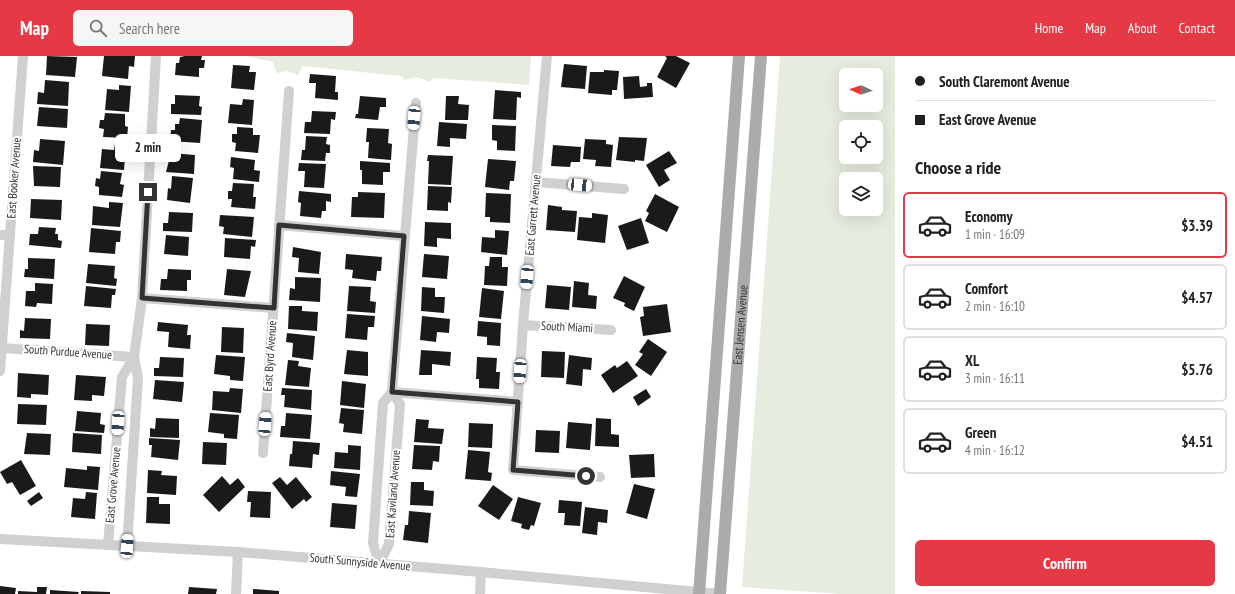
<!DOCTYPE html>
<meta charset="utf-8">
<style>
body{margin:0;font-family:"PT Sans Narrow",sans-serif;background:#f6f6f6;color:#202124;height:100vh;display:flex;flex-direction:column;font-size:15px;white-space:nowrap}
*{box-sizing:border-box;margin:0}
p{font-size:13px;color:#757577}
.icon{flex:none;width:22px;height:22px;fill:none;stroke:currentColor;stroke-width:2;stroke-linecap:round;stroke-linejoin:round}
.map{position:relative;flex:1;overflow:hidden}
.drawer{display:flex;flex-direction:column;background:#fff;width:340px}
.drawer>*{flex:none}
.banner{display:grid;align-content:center;height:88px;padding:0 20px;background:#fff}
.needle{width:26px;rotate:274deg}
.buttons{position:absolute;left:839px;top:12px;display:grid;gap:8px}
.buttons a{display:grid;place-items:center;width:44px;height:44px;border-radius:6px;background:#fff;box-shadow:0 4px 16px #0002;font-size:20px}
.end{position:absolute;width:18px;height:18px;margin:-9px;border:5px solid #333;background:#fff;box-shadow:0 0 0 2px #fff}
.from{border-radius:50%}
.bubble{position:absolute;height:28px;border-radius:6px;background:#fff;box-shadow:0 4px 16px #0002;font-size:13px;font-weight:800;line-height:28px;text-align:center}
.car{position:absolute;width:12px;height:24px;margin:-12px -6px;border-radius:5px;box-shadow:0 0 3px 1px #0007;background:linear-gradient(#fff 24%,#345 0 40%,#fff 0 76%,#345 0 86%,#fff 0)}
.banner b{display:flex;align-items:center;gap:14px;height:38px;font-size:15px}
.banner b+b{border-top:1px solid #e0e0e0}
.banner i{width:10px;height:10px;background:#202124}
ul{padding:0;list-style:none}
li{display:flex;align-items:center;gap:12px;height:66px;margin:0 8px 6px;padding:0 12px;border:2px solid #e0e0e0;border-radius:6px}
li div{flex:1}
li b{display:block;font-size:15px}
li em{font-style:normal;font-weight:800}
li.current{border-color:#e63946}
li>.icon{width:36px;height:36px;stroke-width:1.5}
h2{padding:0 20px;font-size:18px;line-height:48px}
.action{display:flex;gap:8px;margin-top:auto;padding:8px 20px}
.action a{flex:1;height:46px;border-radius:6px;background:#e63946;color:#fff;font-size:16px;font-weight:800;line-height:46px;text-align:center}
header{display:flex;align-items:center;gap:24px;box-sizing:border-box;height:56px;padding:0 20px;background:#e63946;color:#fff}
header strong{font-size:19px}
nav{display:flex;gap:22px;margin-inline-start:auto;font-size:14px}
.search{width:280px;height:36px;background:#f6f6f6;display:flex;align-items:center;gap:10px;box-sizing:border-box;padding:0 14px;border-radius:6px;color:#757577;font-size:15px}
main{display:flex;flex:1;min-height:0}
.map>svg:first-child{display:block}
.green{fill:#e6ecdf;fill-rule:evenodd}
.building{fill:#1a1a1a}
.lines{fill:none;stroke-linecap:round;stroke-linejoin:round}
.minor{stroke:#d0d0d0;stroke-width:10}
.major{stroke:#ababab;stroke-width:12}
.route{stroke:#333;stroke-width:5}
.labels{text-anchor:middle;stroke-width:4;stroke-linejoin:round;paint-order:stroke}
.street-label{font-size:12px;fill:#333;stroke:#fff}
</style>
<header>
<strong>Map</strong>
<div class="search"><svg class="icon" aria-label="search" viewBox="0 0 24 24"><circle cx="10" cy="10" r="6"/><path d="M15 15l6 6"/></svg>Search here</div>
<nav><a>Home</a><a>Map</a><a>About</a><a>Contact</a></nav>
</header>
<main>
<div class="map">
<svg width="895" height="538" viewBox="0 0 895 538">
<rect width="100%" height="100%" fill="#fff"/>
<g class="green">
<polygon points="246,0 531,0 529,29 433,22 430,26 417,21 404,24 401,20 303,10 298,19 288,15 277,17 273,6"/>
<path d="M780,0H895V538H842L742,531ZM846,19H876V49H846ZM846,71H876V101H846ZM846,123H876V153H846Z"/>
</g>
<g class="building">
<polygon points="47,0 77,1 75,21 46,19"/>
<polygon points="104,0 135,0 134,11 129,10 128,23 102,20"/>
<polygon points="185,0 202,0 201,4 205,4 204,12 199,12 199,21 175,19 176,7 179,7 180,1"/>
<polygon points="665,0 676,0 690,7 676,32 657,21 667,2"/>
<polygon points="564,8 587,10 585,33 561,31"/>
<polygon points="233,9 250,10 249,16 256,16 254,34 231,32"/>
<polygon points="604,14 619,15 617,34 612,34 612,39 588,37 590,16 604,16"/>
<polygon points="310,18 336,20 335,36 338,36 338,44 315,42 316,27 309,27"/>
<polygon points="639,20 640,31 647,30 647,27 652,27 653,41 624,43 623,21"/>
<polygon points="45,24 69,26 68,50 37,48 38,36 44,37"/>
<polygon points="119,29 131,30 129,56 105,54 107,33 119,34"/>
<polygon points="495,34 521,36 521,42 517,41 516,64 493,63"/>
<polygon points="175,39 200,40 199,50 202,51 201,59 171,58 171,48 175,48"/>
<polygon points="360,40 386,42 386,51 380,51 378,64 355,62 356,58 358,58"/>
<polygon points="446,40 459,40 458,48 469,49 468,64 445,64"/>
<polygon points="243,43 254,44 252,69 228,67 230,48 242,49"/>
<polygon points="39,51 68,53 67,72 37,70"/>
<polygon points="312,55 336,56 335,64 331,63 330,78 304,77 305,66 311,66"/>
<polygon points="105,57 125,58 125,70 128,71 127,82 103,81 104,73 99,72 100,64 104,64"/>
<polygon points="180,62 202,64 200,87 170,85 171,74 175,74 175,68 179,68"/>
<polygon points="439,66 467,68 466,83 450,82 450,91 437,90"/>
<polygon points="492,69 516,70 515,95 497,94 497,85 492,84"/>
<polygon points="237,71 253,72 253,79 260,79 258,97 235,95 236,87 232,86 232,78 237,78"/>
<polygon points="367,72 389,73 388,87 392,88 391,104 368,102 369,86 366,86"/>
<polygon points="306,80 327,81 326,88 330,89 330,97 326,97 325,105 301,104 302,94 305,94"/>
<polygon points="619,81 647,82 644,105 635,104 635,106 616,104"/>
<polygon points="40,83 65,85 63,109 33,106 34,94 39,95"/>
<polygon points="585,83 606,84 606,88 613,89 611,111 595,110 596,104 583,103"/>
<polygon points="115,88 126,88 124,114 100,112 102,93 114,94"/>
<polygon points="553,89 581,91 580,106 571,106 570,111 551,110"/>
<polygon points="669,95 677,107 664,114 670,124 659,131 646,109"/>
<polygon points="171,97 195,99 194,118 166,116"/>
<polygon points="428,99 453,100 451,129 428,128 429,105 427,105"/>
<polygon points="231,101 255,104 254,114 260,115 259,126 233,123 234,112 230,111"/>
<polygon points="488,103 516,105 514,125 510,125 509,134 485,131"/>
<polygon points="360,105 390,107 390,116 383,116 383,129 362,128 362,114 360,114"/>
<polygon points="299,107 326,108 324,132 304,131 305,115 298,115"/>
<polygon points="33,110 61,111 60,131 34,130"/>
<polygon points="101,115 122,117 120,128 124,129 122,141 99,139 99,131 95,130 96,122 100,123"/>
<polygon points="172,120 193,122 190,147 167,144 168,132 171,133"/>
<polygon points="233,127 254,128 253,141 256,141 255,153 231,151 232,143 228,143 228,135 232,135"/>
<polygon points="428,130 452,131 451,147 448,146 448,155 427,154"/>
<polygon points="299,135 331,138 331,146 326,145 326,155 322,155 321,162 300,160 301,147 298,146"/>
<polygon points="358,136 385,137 384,162 351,161 352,141 358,141"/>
<polygon points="486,137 511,138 510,167 490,166 490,161 485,161"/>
<polygon points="655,138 679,151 667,176 645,165 649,157 646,155"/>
<polygon points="31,143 62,144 61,164 30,162"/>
<polygon points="109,146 123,147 120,171 92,169 93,150 109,152"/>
<polygon points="548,149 562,151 562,154 577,155 575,176 546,174"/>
<polygon points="169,156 193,157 192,176 163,175 163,167 168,167"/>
<polygon points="592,157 608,159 605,187 577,184 579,161 592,162"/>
<polygon points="220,159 254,161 252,181 223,178 224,171 219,170"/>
<polygon points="641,162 649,187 627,194 618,170"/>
<polygon points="425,166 451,167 451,183 437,182 437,191 424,190"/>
<polygon points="39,171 56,172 55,178 58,178 58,184 62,185 61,192 29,189 30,178 38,178"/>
<polygon points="91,172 121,175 120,186 116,186 115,198 89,196"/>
<polygon points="495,174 509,175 507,199 481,196 482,181 495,182"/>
<polygon points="166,179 189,181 188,200 164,198"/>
<polygon points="225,182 256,184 255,191 251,190 250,203 224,201"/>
<polygon points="293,191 321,196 319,218 298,216 299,202 292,201"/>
<polygon points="346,198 382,201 381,215 377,215 376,225 352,222 353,214 345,213"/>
<polygon points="424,198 449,200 447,223 422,221"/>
<polygon points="490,201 502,201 502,211 508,211 507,230 484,229 485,210 489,210"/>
<polygon points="28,202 55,203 54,223 24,221 25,213 28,213"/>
<polygon points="88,208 115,210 114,222 117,223 116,230 86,227"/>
<polygon points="168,213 191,214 191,224 187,224 187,235 160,234 161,223 167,223"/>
<polygon points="227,213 251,215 245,241 224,239"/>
<polygon points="624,220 645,231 634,255 624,250 625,247 613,242"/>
<polygon points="295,221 321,222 320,246 289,244 290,232 295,233"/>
<polygon points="574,225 589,227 588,239 597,240 596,253 572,251"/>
<polygon points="35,227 53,228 52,248 37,247 36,251 25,250 26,235 35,235"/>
<polygon points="547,229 571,231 569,254 545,252"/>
<polygon points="86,230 116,233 115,239 112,239 111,252 84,250"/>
<polygon points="349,230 371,231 370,245 376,246 375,257 347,255"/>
<polygon points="422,231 435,232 435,241 445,241 444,257 421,255"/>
<polygon points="482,232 504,235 501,263 479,261"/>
<polygon points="667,248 671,276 643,280 640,261 644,260 643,251"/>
<polygon points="289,250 302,250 302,255 318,256 317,275 288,273"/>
<polygon points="347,258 375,260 374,271 368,271 367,284 345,282"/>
<polygon points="422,260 450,263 449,277 437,276 436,286 420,284"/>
<polygon points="25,262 51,263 50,283 20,282 20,274 24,275"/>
<polygon points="478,265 501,267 500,290 487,289 487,281 477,280"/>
<polygon points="158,266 188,269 187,279 191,279 190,293 168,291 169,276 157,275"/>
<polygon points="86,268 110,269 109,290 85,289"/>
<polygon points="222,271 244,272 243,297 221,296"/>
<polygon points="287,277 315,280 313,304 292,301 293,287 286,286"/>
<polygon points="648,283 667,296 651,320 635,309 643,298 639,296"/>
<polygon points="347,294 368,296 368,320 344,318"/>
<polygon points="421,294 451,296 450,310 432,308 432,319 419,319"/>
<polygon points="542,295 565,296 564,322 541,321"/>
<polygon points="216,299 245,301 243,325 230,324 230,320 214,318"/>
<polygon points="569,299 592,302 591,314 583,313 582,330 566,328"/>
<polygon points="160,301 184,302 183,321 154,320 154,312 159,312"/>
<polygon points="477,301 497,302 496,316 500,316 499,333 479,332 479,323 476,323"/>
<polygon points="288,304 299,305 298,310 311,312 309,331 285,329"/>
<polygon points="627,305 638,320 613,337 601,319 615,309 617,312"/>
<polygon points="18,317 49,319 48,339 31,338 31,342 17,341"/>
<polygon points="76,319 106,321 104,340 92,339 92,345 74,344"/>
<polygon points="155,324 184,326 182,346 153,343"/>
<polygon points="342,325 366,328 364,352 340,349"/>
<polygon points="230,332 243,333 241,357 212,354 213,335 229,336"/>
<polygon points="282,332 312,334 311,354 284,351 285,339 281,339"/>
<polygon points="646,333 651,341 638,350 633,341"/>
<polygon points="18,348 47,349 46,369 17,368"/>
<polygon points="341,352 364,354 362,378 343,376 344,368 339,367"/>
<polygon points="77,355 101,357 100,368 105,369 104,377 75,375"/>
<polygon points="210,357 239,359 237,383 224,382 224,378 208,376"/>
<polygon points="286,357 312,359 310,383 280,381 281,370 285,370"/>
<polygon points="156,362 179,363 179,382 150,381 150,372 155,373"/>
<polygon points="596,362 611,363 611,378 619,379 619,391 595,390"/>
<polygon points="416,363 429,364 428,372 444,373 442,388 414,386"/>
<polygon points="568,366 592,368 590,394 566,392"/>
<polygon points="469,367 493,368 492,392 468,391"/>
<polygon points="536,374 560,375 559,397 535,396"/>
<polygon points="27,377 51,378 50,399 24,398"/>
<polygon points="73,377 102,379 101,398 72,396"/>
<polygon points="149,382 180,384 178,404 151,401 152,389 149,389"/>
<polygon points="293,385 320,387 319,399 313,398 312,412 289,410 290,398 292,398"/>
<polygon points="203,386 227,387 226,409 202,408"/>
<polygon points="348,389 361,390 360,414 334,412 335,396 348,397"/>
<polygon points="414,389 440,390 439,406 433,405 432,414 412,413"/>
<polygon points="468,394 490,396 488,416 492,417 491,425 465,423"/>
<polygon points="654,398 655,421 631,422 629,399"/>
<polygon points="21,404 36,430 20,439 12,426 7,428 0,416"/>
<polygon points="87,410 100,411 98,434 64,431 66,412 87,414"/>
<polygon points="148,414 162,415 161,419 177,420 176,439 147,437"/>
<polygon points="331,415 360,418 357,441 345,440 346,431 330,429"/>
<polygon points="222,420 230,429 238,422 245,431 219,456 203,439"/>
<polygon points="280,421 287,429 296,421 312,441 306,446 304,443 292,453 272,427"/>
<polygon points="411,426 424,426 424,434 434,435 433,450 410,449"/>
<polygon points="634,428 655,433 647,463 626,457"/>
<polygon points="493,429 513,443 499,464 478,450"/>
<polygon points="248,435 271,436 270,462 250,461 251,446 247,446"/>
<polygon points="39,436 43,442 31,450 27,445"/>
<polygon points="86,436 97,437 95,463 71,461 73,442 85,443"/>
<polygon points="147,441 159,441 159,448 170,448 170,468 146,467"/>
<polygon points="518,441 541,447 534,470 531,469 529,474 521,472 522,468 511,465"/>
<polygon points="559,444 582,446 580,470 564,469 565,457 558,457"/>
<polygon points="332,447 357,449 355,473 330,471"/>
<polygon points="585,451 608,454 607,467 598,466 597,479 582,477"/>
<polygon points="409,455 431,457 428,487 403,484 405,469 408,469"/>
<polygon points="0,530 16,532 15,538 0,538"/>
<polygon points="37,531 47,531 46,538 18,538 18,535 37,536"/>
<polygon points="189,531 217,533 216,538 188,538"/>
<polygon points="253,533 279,535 279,538 253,538"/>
<polygon points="50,534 79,536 78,538 50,538"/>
<polygon points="81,535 110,536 110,538 81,538"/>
</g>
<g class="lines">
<g class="minor">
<polyline points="547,0 523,269 513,414 600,421"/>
<polyline points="536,126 624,133"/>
<polyline points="279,169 404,180"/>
<polyline points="0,179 10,179"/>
<polyline points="142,242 273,252"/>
<polyline points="523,269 611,274"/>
<polyline points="2,292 134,301 142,242 156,0"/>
<polyline points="0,315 23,0"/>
<polyline points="392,336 518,346"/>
<polyline points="263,397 289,35"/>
<polyline points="0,483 238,496 481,516 720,538"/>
<polyline points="108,489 122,321 134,301 138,322 127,490"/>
<polyline points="379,508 373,487 383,347 392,336 416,47"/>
<polyline points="379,508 389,488 400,348 392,336"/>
<polyline points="236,538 238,496"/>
<polyline points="480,538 481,516"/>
</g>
<g class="major">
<polyline points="699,538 739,0"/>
<path id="s1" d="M720,538L761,0"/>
</g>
</g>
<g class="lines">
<polyline class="route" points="148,136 142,242 274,252 279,169 404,180 392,336 518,346 513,414 586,420"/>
</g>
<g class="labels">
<g class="street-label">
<text transform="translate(14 122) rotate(-86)" y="4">East Booker Avenue</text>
<text transform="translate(533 159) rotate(-85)" y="4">East Garrett Avenue</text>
<text dy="4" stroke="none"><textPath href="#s1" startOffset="270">East Jensen Avenue</textPath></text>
<text transform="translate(567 271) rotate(3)" y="4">South Miami</text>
<text transform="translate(68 296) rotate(4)" y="4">South Purdue Avenue</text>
<text transform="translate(270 300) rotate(-86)" y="4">East Byrd Avenue</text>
<text transform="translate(113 429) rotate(-85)" y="4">East Grove Avenue</text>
<text transform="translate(393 438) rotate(-86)" y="4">East Kaviland Avenue</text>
<text transform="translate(360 506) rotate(5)" y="4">South Sunnyside Avenue</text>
</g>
</g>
</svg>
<div class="buttons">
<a><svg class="needle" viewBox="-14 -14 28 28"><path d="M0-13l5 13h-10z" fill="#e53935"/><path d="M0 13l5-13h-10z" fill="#757577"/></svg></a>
<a><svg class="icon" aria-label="locate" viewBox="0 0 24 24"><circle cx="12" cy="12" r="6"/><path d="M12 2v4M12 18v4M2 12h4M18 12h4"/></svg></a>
<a><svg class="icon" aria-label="layers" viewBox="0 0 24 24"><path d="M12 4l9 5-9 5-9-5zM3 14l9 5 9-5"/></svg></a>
</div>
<i class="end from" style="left:586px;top:420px"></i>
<i class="end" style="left:148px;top:136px"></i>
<div class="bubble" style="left:115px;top:78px;width:66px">2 min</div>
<i class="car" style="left:414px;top:62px;rotate:185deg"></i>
<i class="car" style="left:580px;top:129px;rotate:95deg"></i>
<i class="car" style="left:527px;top:221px;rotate:185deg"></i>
<i class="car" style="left:520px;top:315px;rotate:184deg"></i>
<i class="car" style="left:118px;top:367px;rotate:184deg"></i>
<i class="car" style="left:265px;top:368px;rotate:4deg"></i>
<i class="car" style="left:127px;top:490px;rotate:4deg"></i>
</div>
<section class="drawer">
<div class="banner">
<b><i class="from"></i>South Claremont Avenue</b>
<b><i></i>East Grove Avenue</b>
</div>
<h2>Choose a ride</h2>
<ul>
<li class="current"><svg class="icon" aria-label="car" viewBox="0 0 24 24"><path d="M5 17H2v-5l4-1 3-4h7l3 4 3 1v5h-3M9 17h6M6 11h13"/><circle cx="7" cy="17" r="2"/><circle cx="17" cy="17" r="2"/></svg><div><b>Economy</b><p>1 min · 16:09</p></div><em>$3.39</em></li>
<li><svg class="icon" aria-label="car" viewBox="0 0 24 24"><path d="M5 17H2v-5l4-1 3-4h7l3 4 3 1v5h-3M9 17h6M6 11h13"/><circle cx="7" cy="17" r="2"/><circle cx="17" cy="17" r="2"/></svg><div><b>Comfort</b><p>2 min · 16:10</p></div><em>$4.57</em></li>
<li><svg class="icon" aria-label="car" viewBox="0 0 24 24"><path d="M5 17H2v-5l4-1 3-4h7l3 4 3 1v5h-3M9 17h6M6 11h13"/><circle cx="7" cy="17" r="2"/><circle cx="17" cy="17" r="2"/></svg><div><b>XL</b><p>3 min · 16:11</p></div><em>$5.76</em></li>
<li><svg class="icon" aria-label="car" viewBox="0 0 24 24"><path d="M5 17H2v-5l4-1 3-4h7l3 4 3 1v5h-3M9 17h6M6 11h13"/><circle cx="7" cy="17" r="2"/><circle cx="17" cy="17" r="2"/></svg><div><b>Green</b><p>4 min · 16:12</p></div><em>$4.51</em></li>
</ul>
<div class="action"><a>Confirm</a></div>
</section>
</main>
